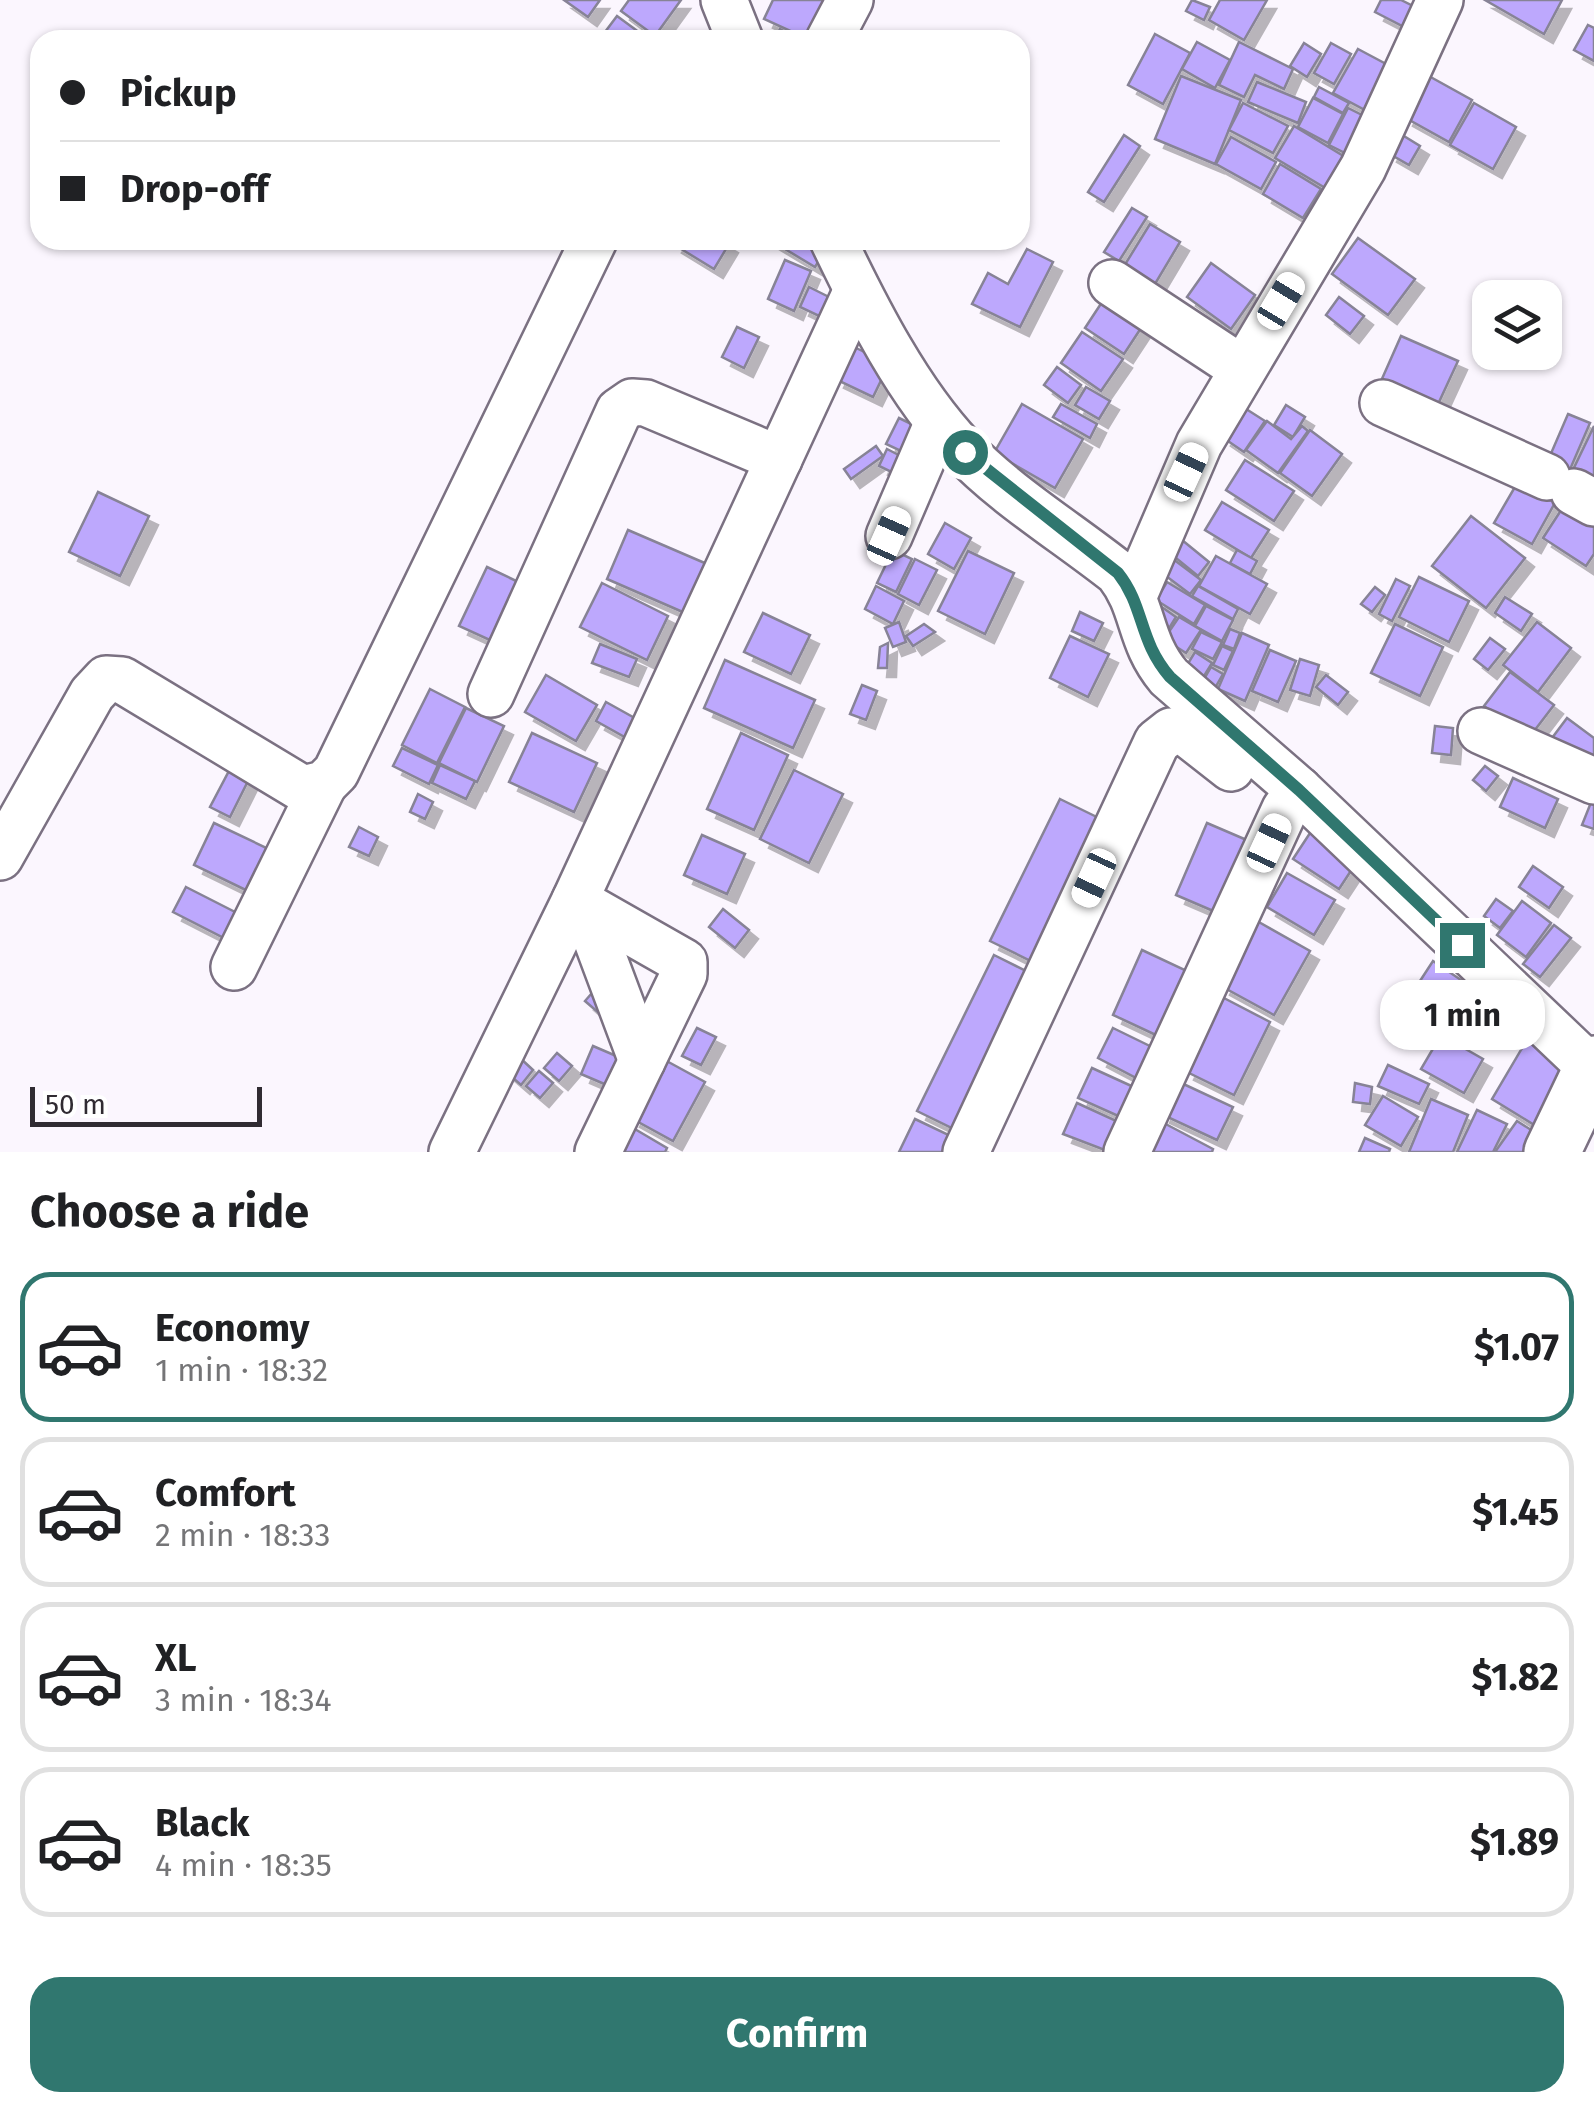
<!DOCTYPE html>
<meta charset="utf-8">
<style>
body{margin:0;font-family:"Fira Sans",sans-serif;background:#f2f2f2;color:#202124;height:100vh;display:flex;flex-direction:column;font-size:38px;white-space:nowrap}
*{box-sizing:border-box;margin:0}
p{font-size:32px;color:#757577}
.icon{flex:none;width:55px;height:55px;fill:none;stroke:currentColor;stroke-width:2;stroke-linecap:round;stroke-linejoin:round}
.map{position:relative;height:1152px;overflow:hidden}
.side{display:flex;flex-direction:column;background:#fff;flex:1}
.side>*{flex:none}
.hud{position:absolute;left:30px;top:30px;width:1000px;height:220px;border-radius:30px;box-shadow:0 2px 8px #0004;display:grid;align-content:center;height:220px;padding:0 30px;background:#fff}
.controls{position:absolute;left:1472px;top:280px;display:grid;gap:20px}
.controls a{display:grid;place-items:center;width:90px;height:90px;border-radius:20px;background:#fff;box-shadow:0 2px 8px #0004;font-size:50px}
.scale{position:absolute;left:30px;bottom:25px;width:232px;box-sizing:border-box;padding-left:10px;border:5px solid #302b32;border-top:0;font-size:28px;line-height:35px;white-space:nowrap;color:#302b32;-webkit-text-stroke:8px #fff;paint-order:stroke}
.end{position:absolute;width:45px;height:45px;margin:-22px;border:12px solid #30776f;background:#fff;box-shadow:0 0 0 5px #fff}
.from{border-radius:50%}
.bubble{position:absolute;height:70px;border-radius:30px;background:#fff;box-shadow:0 2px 8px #0004;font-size:32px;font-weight:700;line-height:70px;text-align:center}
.car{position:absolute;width:30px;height:60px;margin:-30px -15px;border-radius:12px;box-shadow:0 0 8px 2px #0007;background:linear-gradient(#fff 24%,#345 0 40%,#fff 0 76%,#345 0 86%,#fff 0)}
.hud b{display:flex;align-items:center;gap:35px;height:95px;font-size:38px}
.hud b+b{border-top:2px solid #e0e0e0}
.hud i{width:25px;height:25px;background:#202124}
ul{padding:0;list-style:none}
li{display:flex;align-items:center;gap:30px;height:150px;margin:0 20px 15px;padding:0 10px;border:5px solid #e0e0e0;border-radius:30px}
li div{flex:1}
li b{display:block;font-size:38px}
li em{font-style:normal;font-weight:700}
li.active{border-color:#30776f}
li>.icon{width:90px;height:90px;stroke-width:1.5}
h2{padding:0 30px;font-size:45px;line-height:120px}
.action{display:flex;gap:20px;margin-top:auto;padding:20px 30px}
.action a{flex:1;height:115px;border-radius:30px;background:#30776f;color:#fff;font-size:40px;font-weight:700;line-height:115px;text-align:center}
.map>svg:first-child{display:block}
.building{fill:#bda8fd;stroke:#878396;stroke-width:2.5;filter:url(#shadow)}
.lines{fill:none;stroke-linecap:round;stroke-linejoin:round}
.minor-casing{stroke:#7b7182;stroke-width:50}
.major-casing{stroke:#7b7182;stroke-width:60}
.minor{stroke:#fff;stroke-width:45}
.major{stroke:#fff;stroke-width:55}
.route{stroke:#30776f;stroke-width:12}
</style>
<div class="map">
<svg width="1594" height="1152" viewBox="0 0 1594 1152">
<defs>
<filter id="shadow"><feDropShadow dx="9" dy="9" stdDeviation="0" flood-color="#0004"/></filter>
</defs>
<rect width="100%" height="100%" fill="#fbf6fe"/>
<g class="building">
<polygon points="564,0 600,0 588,17"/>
<polygon points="629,0 681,0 655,36 621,11"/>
<polygon points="773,0 830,0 810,40 764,19"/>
<polygon points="1192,0 1210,7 1204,20 1186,11"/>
<polygon points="1220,0 1267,0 1244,40 1209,20"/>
<polygon points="1381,0 1401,0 1423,11 1412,31 1375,12"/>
<polygon points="1485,0 1562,0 1544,34"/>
<polygon points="617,16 636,30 628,40 599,40"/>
<polygon points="1588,25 1594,28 1594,61 1574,50"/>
<polygon points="780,29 799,40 774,40"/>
<polygon points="1155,34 1190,53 1163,104 1128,85"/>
<polygon points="1197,42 1230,60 1215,88 1182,69"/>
<polygon points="1239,42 1293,69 1284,89 1255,75 1244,97 1219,85"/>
<polygon points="1304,43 1321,54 1307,77 1290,66"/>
<polygon points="1331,43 1351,54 1334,84 1314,73"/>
<polygon points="1358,49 1403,73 1380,118 1333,93"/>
<polygon points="1427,75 1472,100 1449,142 1404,117"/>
<polygon points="1181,76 1241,100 1215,164 1155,139"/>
<polygon points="1257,82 1306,102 1298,123 1248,102"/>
<polygon points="1319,87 1349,103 1343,113 1314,97"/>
<polygon points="1313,98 1343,114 1328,143 1298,127"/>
<polygon points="1243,103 1288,126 1273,153 1229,130"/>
<polygon points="1474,103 1516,127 1493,169 1450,145"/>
<polygon points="1348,108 1378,123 1359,160 1329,145"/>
<polygon points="1294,126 1350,160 1332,192 1275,158"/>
<polygon points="1399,133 1420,146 1409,165 1388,153"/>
<polygon points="1124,135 1140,146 1104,202 1088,192"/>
<polygon points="1231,137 1276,162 1261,189 1216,164"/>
<polygon points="1280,164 1321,189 1303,218 1263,194"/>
<polygon points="1132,208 1147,217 1119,261 1104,252"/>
<polygon points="1150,224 1180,242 1152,289 1121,271"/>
<polygon points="1358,238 1415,279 1388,315 1332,274"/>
<polygon points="676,240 722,240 729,244 714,269 673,244"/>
<polygon points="770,240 832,240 815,267"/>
<polygon points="1027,249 1053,262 1020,327 972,304 988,273 1008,284"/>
<polygon points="785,260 811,271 794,311 768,299"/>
<polygon points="1211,263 1255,295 1231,329 1187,297"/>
<polygon points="809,287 843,304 834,323 800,307"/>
<polygon points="1106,296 1145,322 1124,354 1085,328"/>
<polygon points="1339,297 1364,316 1350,334 1326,315"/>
<polygon points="737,327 759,337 744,368 722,357"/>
<polygon points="1082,332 1123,359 1101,391 1061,363"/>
<polygon points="1401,336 1458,361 1433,415 1377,390"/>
<polygon points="852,346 889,364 873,397 835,379"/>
<polygon points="1057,367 1081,385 1068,403 1044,385"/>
<polygon points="1086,387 1110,401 1099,419 1075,405"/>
<polygon points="1022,404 1083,439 1055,488 994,453"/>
<polygon points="1061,404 1097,424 1090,438 1053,417"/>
<polygon points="1286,405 1305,417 1293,437 1274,425"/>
<polygon points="1243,407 1265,421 1244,452 1222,437"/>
<polygon points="1568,414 1590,423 1565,481 1543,472"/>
<polygon points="899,418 930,433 918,459 886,444"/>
<polygon points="1267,421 1291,439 1302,426 1308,431 1278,473 1246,450"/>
<polygon points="1594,426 1594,488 1570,476"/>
<polygon points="1310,430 1342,454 1312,496 1280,473"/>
<polygon points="876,446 883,456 851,479 844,469"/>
<polygon points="887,449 916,464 908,480 879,466"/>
<polygon points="1245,460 1294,491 1274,521 1226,490"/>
<polygon points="1519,480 1556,501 1532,544 1494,523"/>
<polygon points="98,492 149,516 120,576 69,552"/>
<polygon points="1567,501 1594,518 1594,554 1586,566 1543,538"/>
<polygon points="1222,502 1269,530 1251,558 1205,530"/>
<polygon points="1471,516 1525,558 1486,608 1432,566"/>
<polygon points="945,523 971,538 954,569 928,554"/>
<polygon points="628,530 707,564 685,613 607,579"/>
<polygon points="1182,540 1209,562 1198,576 1171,554"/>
<polygon points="893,550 912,559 896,592 877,583"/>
<polygon points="1237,550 1257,561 1250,574 1230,563"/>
<polygon points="968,551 1014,573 985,634 938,611"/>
<polygon points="1216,556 1267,584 1250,614 1199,586"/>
<polygon points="915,559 937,570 919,605 898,594"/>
<polygon points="1173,559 1201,580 1190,594 1162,573"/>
<polygon points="487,567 531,588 503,646 459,626"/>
<polygon points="1419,577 1469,601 1449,642 1399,617"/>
<polygon points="1396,579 1410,586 1392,621 1379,614"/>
<polygon points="1167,582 1205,605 1194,624 1156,600"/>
<polygon points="602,583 668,616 647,660 580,627"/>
<polygon points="876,586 904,601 893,624 865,609"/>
<polygon points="1198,586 1238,609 1233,619 1192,596"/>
<polygon points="1375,587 1385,595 1372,612 1361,604"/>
<polygon points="1505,597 1532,614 1521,631 1495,613"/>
<polygon points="1159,605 1176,617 1168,630 1150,618"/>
<polygon points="1206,606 1233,620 1222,641 1195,626"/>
<polygon points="1080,612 1103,623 1094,641 1072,631"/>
<polygon points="763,613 810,635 791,674 744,652"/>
<polygon points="1179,617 1201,630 1186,653 1164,639"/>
<polygon points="899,622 906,642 893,647 885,628"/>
<polygon points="1537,622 1571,648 1538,692 1503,665"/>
<polygon points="924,624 935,632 913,646 906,636"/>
<polygon points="1395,624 1443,647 1420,696 1371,673"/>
<polygon points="1230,629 1240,633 1234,649 1223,645"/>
<polygon points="1201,632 1222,642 1213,659 1192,649"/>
<polygon points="1242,633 1269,645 1245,701 1218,689"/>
<polygon points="1070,636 1109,654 1088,697 1050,678"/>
<polygon points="1490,638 1505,649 1488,670 1474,659"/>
<polygon points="888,643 887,668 878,668 880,647"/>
<polygon points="600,644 637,659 629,677 592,663"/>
<polygon points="1222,646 1233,651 1224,670 1213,665"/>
<polygon points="1270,650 1296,661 1278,702 1252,691"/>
<polygon points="1195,652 1212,663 1201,681 1184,670"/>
<polygon points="1300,659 1319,665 1310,696 1290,690"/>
<polygon points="725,660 815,700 793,748 704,708"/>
<polygon points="1211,667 1223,674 1215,688 1203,681"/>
<polygon points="1510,672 1554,705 1528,739 1484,706"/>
<polygon points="546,675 597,705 576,741 525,712"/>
<polygon points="1326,675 1348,692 1338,705 1316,687"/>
<polygon points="862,685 877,691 866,720 850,714"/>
<polygon points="430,689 465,707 437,763 402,745"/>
<polygon points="606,702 640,721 630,740 596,721"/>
<polygon points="466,708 504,726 477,782 439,763"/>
<polygon points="1567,718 1594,738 1594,770 1552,738"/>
<polygon points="1435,726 1453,728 1451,755 1432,753"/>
<polygon points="532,733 597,763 574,812 509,782"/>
<polygon points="741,733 788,755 754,830 707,809"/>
<polygon points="402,748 438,765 429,784 393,766"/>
<polygon points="440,765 475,781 466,799 432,783"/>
<polygon points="1485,766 1498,776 1486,791 1473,780"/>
<polygon points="230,769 249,779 230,817 210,807"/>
<polygon points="794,770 843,794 809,863 760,839"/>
<polygon points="1513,778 1558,799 1545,828 1500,807"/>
<polygon points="418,794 433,802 425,819 410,812"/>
<polygon points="1594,795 1594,829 1582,825"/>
<polygon points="1060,799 1109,823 1039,965 990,941"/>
<polygon points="214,823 275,852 254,894 194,865"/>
<polygon points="1207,823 1249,841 1218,913 1176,895"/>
<polygon points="359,827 378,837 369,856 349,847"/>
<polygon points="1312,830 1358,860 1339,889 1293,859"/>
<polygon points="702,835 745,854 727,894 684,875"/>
<polygon points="1533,866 1563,887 1549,908 1519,887"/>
<polygon points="1287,873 1335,900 1314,935 1267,907"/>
<polygon points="186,887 237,913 224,938 173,912"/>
<polygon points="1496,899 1513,911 1500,928 1484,916"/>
<polygon points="1522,901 1551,923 1526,957 1497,935"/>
<polygon points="723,909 749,930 735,948 709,927"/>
<polygon points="1257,921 1310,951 1274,1015 1221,986"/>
<polygon points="1554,925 1571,938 1540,977 1523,964"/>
<polygon points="1142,950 1187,971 1158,1036 1113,1015"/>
<polygon points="994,955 1034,975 958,1131 917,1111"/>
<polygon points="1433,961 1464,982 1450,1002 1420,981"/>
<polygon points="598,986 613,999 600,1014 585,1001"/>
<polygon points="1419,991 1445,1006 1428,1037 1401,1022"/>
<polygon points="1222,997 1270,1022 1234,1095 1185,1071"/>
<polygon points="1459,1004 1485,1019 1475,1037 1449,1023"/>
<polygon points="697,1028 716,1037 701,1065 682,1056"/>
<polygon points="1113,1028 1158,1050 1142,1081 1098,1058"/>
<polygon points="1441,1035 1483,1059 1464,1093 1421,1069"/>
<polygon points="1528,1038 1572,1065 1536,1126 1492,1099"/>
<polygon points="593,1046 628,1061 616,1089 581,1074"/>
<polygon points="557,1053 572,1066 559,1081 544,1068"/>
<polygon points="519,1057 533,1070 521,1085 506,1072"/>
<polygon points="663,1059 705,1082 673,1141 631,1118"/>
<polygon points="1388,1065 1429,1084 1419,1104 1378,1086"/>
<polygon points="1092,1068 1138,1089 1125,1119 1078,1098"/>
<polygon points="539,1071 553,1083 540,1098 526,1086"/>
<polygon points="1177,1081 1233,1107 1217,1140 1161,1114"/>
<polygon points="1355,1083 1372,1087 1370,1104 1353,1102"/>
<polygon points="1383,1096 1418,1117 1401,1146 1365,1125"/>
<polygon points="1431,1099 1468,1115 1453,1152 1409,1152"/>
<polygon points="1077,1103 1123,1124 1110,1152 1063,1134"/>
<polygon points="1477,1110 1507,1124 1493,1152 1457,1152"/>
<polygon points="915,1119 955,1138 949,1152 899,1152"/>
<polygon points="1160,1121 1213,1149 1212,1152 1150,1152"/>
<polygon points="1517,1121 1536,1133 1523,1152 1495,1152"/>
<polygon points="628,1125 667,1148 665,1152 613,1152"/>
<polygon points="1365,1138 1390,1149 1389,1152 1359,1152"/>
</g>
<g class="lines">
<defs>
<g id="minor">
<polyline points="724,0 740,40"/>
<polyline points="829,40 850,0"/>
<path d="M833,240C867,311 908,392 962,449C1004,494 1069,534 1118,573C1145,607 1138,640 1169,677L1299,790L1592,1069"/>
<polyline points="1112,283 1241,368"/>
<polyline points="1383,403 1547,477"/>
<polyline points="1574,492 1594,503"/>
<polyline points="889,536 938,422"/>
<polyline points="1135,593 1199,444 1363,168 1440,0"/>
<polyline points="491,694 619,411 632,402 646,403 779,459"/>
<polyline points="1481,731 1594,781"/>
<polyline points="0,857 92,694 106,679 122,680 303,789 324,784 336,772 594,240"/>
<polyline points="575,900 684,962 684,974 598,1152"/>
<polyline points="584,906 642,1061"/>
<polyline points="234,967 324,784"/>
<polyline points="452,1152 575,900 857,290"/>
<polyline points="966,1152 1157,742 1171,731 1185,732 1231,768"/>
<polyline points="1127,1152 1285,809 1299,790"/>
</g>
<polyline id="major" points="1552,1152 1594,1064"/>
</defs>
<use href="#minor" class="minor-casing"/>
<use href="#major" class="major-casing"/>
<use href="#minor" class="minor"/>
<use href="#major" class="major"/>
</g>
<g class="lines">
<path class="route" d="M965,452L1118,573C1145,607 1138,640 1170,677L1299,790L1462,945"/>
</g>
</svg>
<div class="controls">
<a><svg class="icon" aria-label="layers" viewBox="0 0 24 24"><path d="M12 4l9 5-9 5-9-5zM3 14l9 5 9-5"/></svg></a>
</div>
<div class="scale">50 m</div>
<i class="end from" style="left:965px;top:452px"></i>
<i class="end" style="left:1462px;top:945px"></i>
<div class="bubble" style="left:1380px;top:980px;width:165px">1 min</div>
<i class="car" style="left:1281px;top:301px;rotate:31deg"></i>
<i class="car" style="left:1186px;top:472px;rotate:25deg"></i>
<i class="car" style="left:889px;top:536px;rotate:24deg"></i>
<i class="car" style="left:1269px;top:843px;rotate:25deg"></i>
<i class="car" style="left:1094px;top:878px;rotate:205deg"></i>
<div class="hud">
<b><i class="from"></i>Pickup</b>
<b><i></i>Drop-off</b>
</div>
</div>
<section class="side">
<h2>Choose a ride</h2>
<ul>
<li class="active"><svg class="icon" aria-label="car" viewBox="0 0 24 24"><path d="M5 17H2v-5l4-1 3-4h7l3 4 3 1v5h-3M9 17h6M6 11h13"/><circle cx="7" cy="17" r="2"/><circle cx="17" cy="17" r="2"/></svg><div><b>Economy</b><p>1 min · 18:32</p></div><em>$1.07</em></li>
<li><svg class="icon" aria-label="car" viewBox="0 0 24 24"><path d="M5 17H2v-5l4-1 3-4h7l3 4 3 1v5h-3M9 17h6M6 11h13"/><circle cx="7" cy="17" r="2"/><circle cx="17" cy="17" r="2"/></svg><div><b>Comfort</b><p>2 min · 18:33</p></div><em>$1.45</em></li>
<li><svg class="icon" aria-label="car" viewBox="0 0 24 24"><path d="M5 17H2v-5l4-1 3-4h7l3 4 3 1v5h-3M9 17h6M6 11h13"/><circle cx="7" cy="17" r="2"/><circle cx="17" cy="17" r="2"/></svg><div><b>XL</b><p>3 min · 18:34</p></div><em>$1.82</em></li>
<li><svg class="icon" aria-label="car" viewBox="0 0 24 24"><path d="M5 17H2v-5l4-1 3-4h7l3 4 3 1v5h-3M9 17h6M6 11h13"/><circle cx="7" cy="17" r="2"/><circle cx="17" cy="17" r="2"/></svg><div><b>Black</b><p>4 min · 18:35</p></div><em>$1.89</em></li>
</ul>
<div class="action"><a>Confirm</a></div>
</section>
